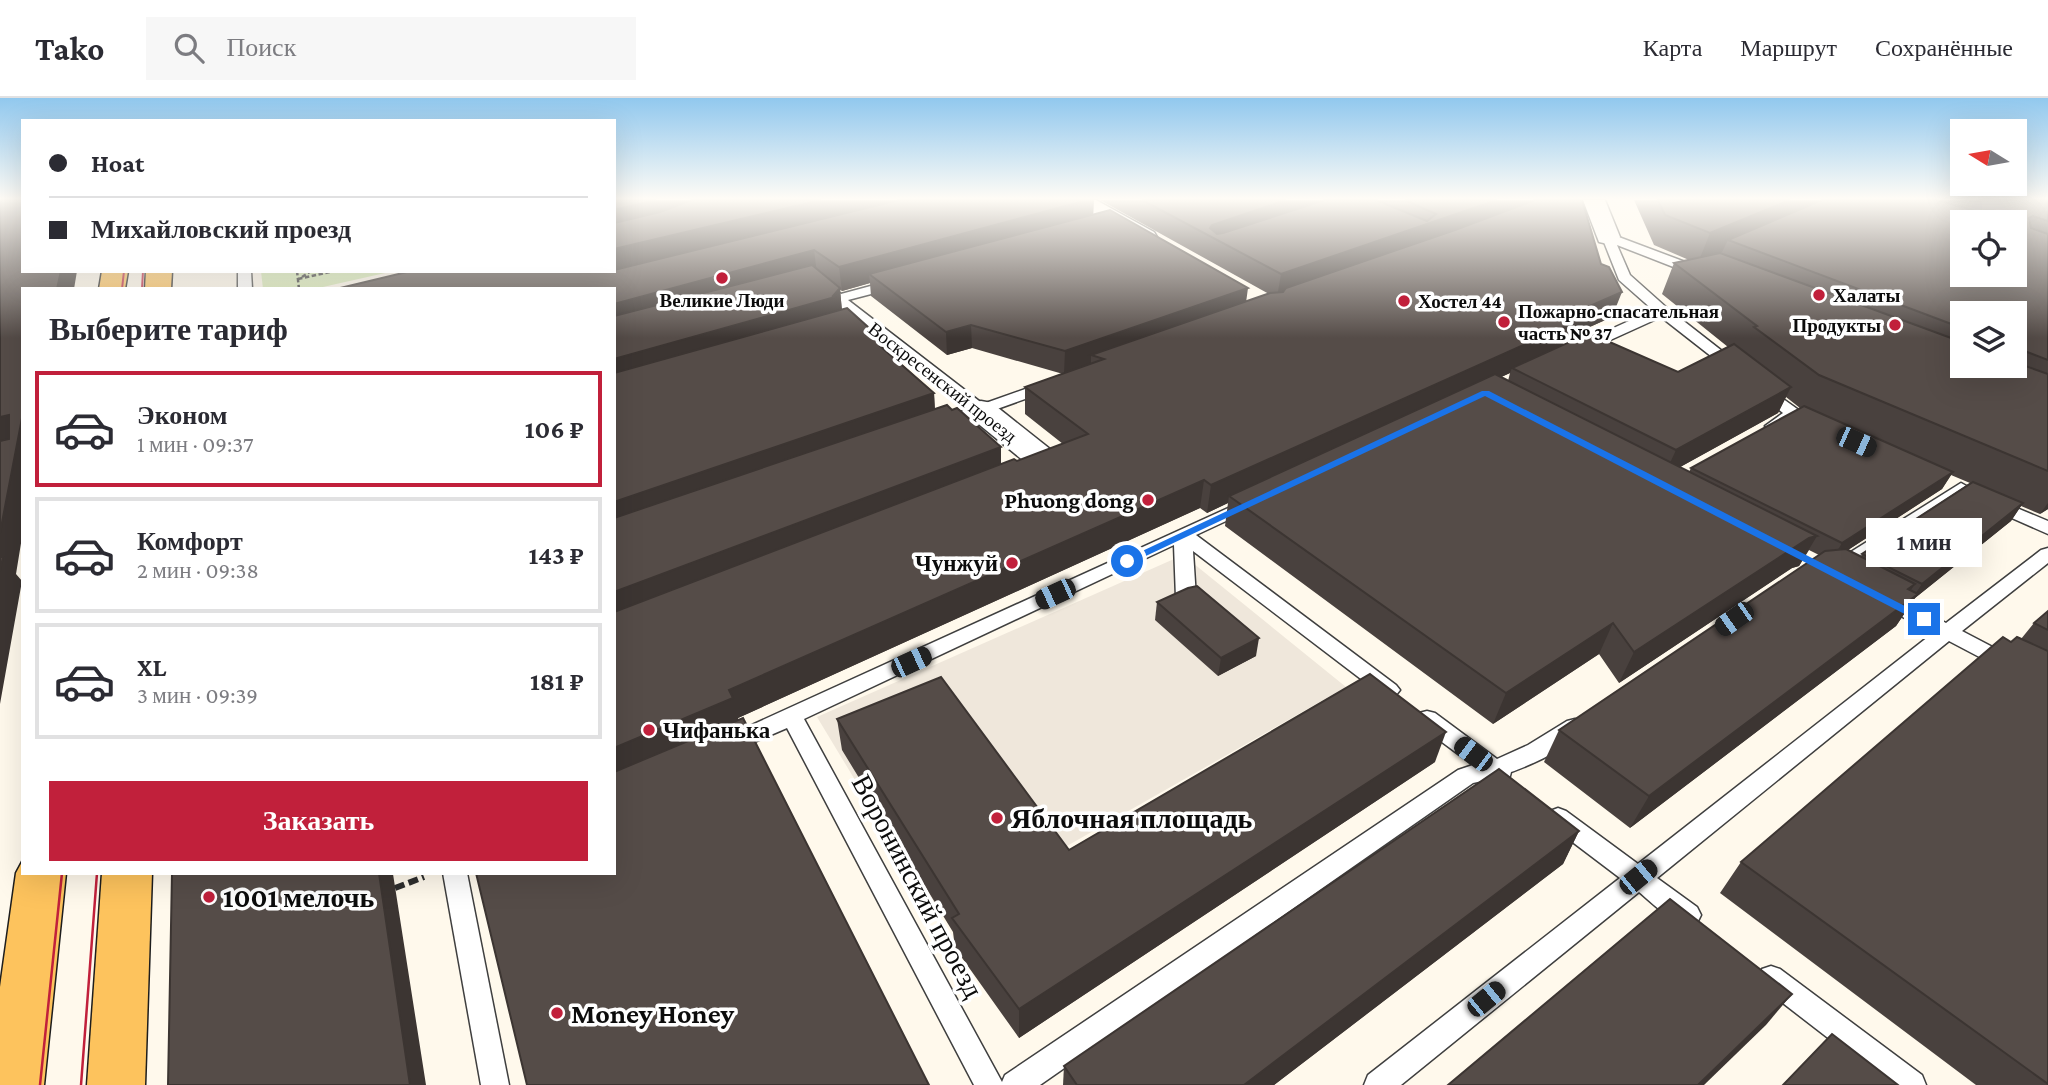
<!DOCTYPE html>
<html lang="ru">
<meta charset="utf-8">
<style>
body{margin:0;font-family:"Crimson Pro",serif;background:#f7f7f7;color:#2b2b33;height:100vh;display:flex;flex-direction:column;font-size:26px;white-space:nowrap}
*{box-sizing:border-box;margin:0}
p{font-size:23px;color:#7c7c81}
.icon{flex:none;width:38px;height:38px;fill:none;stroke:currentColor;stroke-width:2;stroke-linecap:round;stroke-linejoin:round}
.map{position:relative;flex:1;overflow:hidden}
.details{position:absolute;left:21px;top:189px;width:595px;height:588px;display:flex;flex-direction:column;background:#fff;border-radius:0px;box-shadow:0 7px 28px #0002}
.details>*{flex:none}
.banner{position:absolute;left:21px;top:21px;width:595px;height:154px;border-radius:0px;box-shadow:0 7px 28px #0002;display:grid;align-content:center;height:154px;padding:0 28px;background:#fff}
.needle{width:46px;rotate:281deg}
.fabs{position:absolute;left:1950px;top:21px;display:grid;gap:14px}
.fabs a{display:grid;place-items:center;width:77px;height:77px;border-radius:0px;background:#fff;box-shadow:0 7px 28px #0002;font-size:35px}
.end{position:absolute;width:32px;height:32px;margin:-16px;border:9px solid #1a73e8;background:#fff;box-shadow:0 0 0 4px #fff}
.from{border-radius:50%}
.bubble{position:absolute;height:49px;border-radius:0px;background:#fff;box-shadow:0 7px 28px #0002;font-size:23px;font-weight:700;line-height:49px;text-align:center}
.car{position:absolute;width:21px;height:42px;margin:-21px -10px;border-radius:9px;box-shadow:0 0 5px 2px #0007;background:linear-gradient(#222 24%,#8ab4d8 0 40%,#222 0 76%,#8ab4d8 0 86%,#222 0)}
.banner b{display:flex;align-items:center;gap:24px;height:66px;font-size:26px}
.banner b+b{border-top:2px solid #e1e1e2}
.banner i{width:18px;height:18px;background:#2b2b33}
ul{padding:0;list-style:none}
li{display:flex;align-items:center;gap:21px;height:116px;margin:0 14px 10px;padding:0 14px;border:4px solid #e1e1e2;border-radius:0px}
li div{flex:1}
li b{display:block;font-size:26px}
li em{font-style:normal;font-weight:700}
li.active{border-color:#c1203b}
li>.icon{width:63px;height:63px;stroke-width:1.5}
h2{padding:0 28px;font-size:32px;line-height:84px}
.cta{display:flex;gap:14px;margin-top:auto;padding:14px 28px}
.cta a{flex:1;height:80px;border-radius:0px;background:#c1203b;color:#fff;font-size:28px;font-weight:700;line-height:80px;text-align:center}
header{display:flex;align-items:center;gap:42px;box-sizing:border-box;height:98px;padding:0 35px;background:#fff;border-bottom:2px solid #e1e1e2}
header strong{font-size:33px}
nav{display:flex;gap:38px;margin-inline-start:auto;font-size:24px}
.search{width:490px;height:63px;background:#f7f7f7;display:flex;align-items:center;gap:18px;box-sizing:border-box;padding:0 24px;border-radius:0px;color:#7c7c81;font-size:26px}
.map>svg:first-child{display:block}
.green{fill:#d7eab4}
.plaza{fill:#efe7db}
.lines{fill:none;stroke-linecap:round;stroke-linejoin:round}
.service-casing{stroke:#3f3f3f;stroke-width:3}
.minor-casing{stroke:#3f3f3f;stroke-width:3}
.primary-casing{stroke:#1d1d1d;stroke-width:3}
.path-far1{stroke:#2e2e2e;stroke-width:2.5;stroke-dasharray:4.5 2.5;stroke-linecap:butt}
.path{stroke:#2e2e2e;stroke-width:6;stroke-dasharray:10 4.5;stroke-linecap:butt}
.service{fill:#fff;fill-rule:evenodd}
.minor{fill:#fff;fill-rule:evenodd}
.primary{fill:#fdc35d;fill-rule:evenodd}
.tram-far1{stroke:#c1203b;stroke-width:2}
.tram{stroke:#c1203b;stroke-width:2.5}
.wall{fill:#49413e;fill-rule:evenodd}
.shaded-wall{fill:#3c3532}
.building{fill:#554c48;stroke:#3c3532;stroke-width:2;fill-rule:evenodd}
.route{fill:#1a73e8}
.poi-dot{fill:#c1203b;stroke:#fff;stroke-width:2.5}
.labels{text-anchor:middle;stroke-width:7;stroke-linejoin:round;paint-order:stroke}
.far-poi-label{font-size:19px;font-weight:bold;fill:#0c0c0c;stroke:#fff;text-anchor:start}
.far-street-label{font-size:19px;fill:#0c0c0c;stroke:#fff}
.poi-label{font-size:23px;font-weight:bold;fill:#0c0c0c;stroke:#fff;text-anchor:end}
.near-poi-label{font-size:28px;font-weight:bold;fill:#0c0c0c;stroke:#fff;text-anchor:start}
.near-street-label{font-size:28px;fill:#0c0c0c;stroke:#fff}
</style>
<header>
<strong>Tako</strong>
<div class="search"><svg class="icon" aria-label="search" viewBox="0 0 24 24"><circle cx="10" cy="10" r="6"/><path d="M15 15l6 6"/></svg>Поиск</div>
<nav><a>Карта</a><a>Маршрут</a><a>Сохранённые</a></nav>
</header>
<div class="map">
<svg width="2048" height="987" viewBox="0 0 2048 987">
<rect width="100%" height="100%" fill="#fff9ec"/>
<polygon class="green" points="261,173 394,173 314,191 263,191"/>
<polygon class="plaza" points="1183,457 1346,589 939,821 817,619"/>
<g class="lines">
<defs>
<g id="service">
<polygon points="1608,135 1704,171 1704,177 1694,177 1617,147 1630,177 1667,210 1740,267 1742,270 1740,273 1730,273 1661,219 1584,254 1574,254 1572,251 1574,248 1653,212 1619,182 1602,139"/>
<polygon points="238,173 251,173 252,191 238,191"/>
<polygon points="893,182 900,186 898,189 848,202 983,306 1048,283 1056,288 1053,291 947,329 935,329 933,326 935,323 969,311 860,227 816,187 823,183 841,196"/>
<path d="M1762,286L1800,313L1802,316C1794,325 1779,334 1767,331L1765,328L1783,315L1757,294L1754,291L1757,288Z"/>
<polygon points="1961,385 1970,390 1967,394 1844,475 1830,475 1828,471 1830,467"/>
<path d="M1248,401L1257,406L1254,410L1196,437L1396,587L1400,592L1396,597L1389,600L1382,597L1193,453L1196,500L1193,505H1179L1176,500L1174,447L804,621L1002,984L1005,977L1458,672L1473,667L1419,627L1416,621L1419,615L1427,613L1435,615L1497,661L1528,647L1567,623L1575,621L1583,623L1586,629C1576,647 1531,667 1511,674L1509,682L1501,685L1491,681L1473,685L1040,987H974L787,630L729,655L721,653L718,647L721,641Z"/>
<polygon points="1995,401 2048,423 2048,436 1989,410 1986,406 1989,402"/>
<path d="M2048,450V465L1962,533L2048,578V595L1949,543L1657,780L1697,809L1701,817L1697,825C1677,832 1654,806 1639,794L1401,987H1364L1368,977L1620,780L1550,727L1546,720L1550,713L1558,710L1566,713L1638,766L1933,535L1878,506L1875,501L1878,496H1892L1946,525L2041,452Z"/>
<polygon points="443,775 467,775 509,987 481,987"/>
<polygon points="1771,868 1780,871 1922,977 1926,987 1889,987 1762,889 1758,880 1762,871"/>
</g>
<g id="minor">
<polygon points="1067,102 1096,102 1154,134 1157,139 1154,144 1145,146 1136,144 1071,107"/>
<polygon points="1583,102 1605,102 1620,139 1617,144 1608,146 1599,144"/>
<polygon points="981,303 992,305 1060,359 1065,366 1060,373 1048,376 1036,373 970,319 965,312 970,305"/>
</g>
<g id="primary">
<polygon points="102,173 128,173 125,191 99,191"/>
<polygon points="146,173 172,173 171,191 145,191"/>
<polygon points="23,762 23,775 66,775 44,987 0,987 0,889 16,775"/>
<polygon points="102,775 152,775 145,987 87,987"/>
</g>
</defs>
<use href="#service" class="service-casing"/>
<use href="#minor" class="minor-casing"/>
<use href="#primary" class="primary-casing"/>
<g class="path-far1">
<polyline points="297,173 299,191"/>
<polyline points="302,179 311,173"/>
<polyline points="298,181 335,173"/>
</g>
<polyline class="path" points="395,790 424,779"/>
<use href="#service" class="service"/>
<use href="#minor" class="minor"/>
<use href="#primary" class="primary"/>
<g class="tram-far1">
<polyline points="122,191 124,173"/>
<polyline points="142,191 143,173"/>
</g>
<g class="tram">
<polyline points="40,987 62,775"/>
<polyline points="81,987 97,775"/>
</g>
</g>
<g class="wall">
<path d="M1100,102H1580L1612,219L1565,240L1563,247L1678,274L1728,249L1662,196L1674,165L1689,162L1654,147L1634,102H2048V411L2040,416L2021,408L2011,423L1915,500L1896,528L1630,730L1544,664L1559,632L1819,457L1809,452L1799,468L1792,470L1619,585L1599,556L1493,626L1225,428L1228,405L1207,415L1200,410L738,620L614,775L336,191L1093,116L1247,204L1269,196ZM870,185L871,198L947,257L972,250L1063,276L1025,289V316L1063,346L1017,363L1001,366V349L935,311L934,295L842,212L840,192L842,193ZM1962,215H2014V268H1962ZM1510,275L1508,283L1501,279ZM1786,299L1800,310L1691,370L1689,374L1680,369L1778,315ZM1951,377L1970,385L1862,456L1861,458L1848,452L1942,391Z"/>
<polygon points="1157,504 1256,558 1218,578 1155,522"/>
<polygon points="2048,513 2048,987 1976,987 1720,795 1741,764 2011,544 2021,541 2034,525"/>
<polygon points="837,621 1069,752 1435,664 1019,940 955,850 953,834 842,652"/>
<polygon points="1579,733 1563,766 1274,987 1063,987 1064,968"/>
</g>
<g class="shaded-wall">
<polygon points="656,102 727,102 614,136 614,112"/>
<polygon points="821,102 915,102 614,173 614,151"/>
<polygon points="1088,102 1094,102 1093,123 869,176 870,185 842,193 839,169"/>
<polygon points="1286,102 1336,102 1224,145 1210,130 1212,127"/>
<polygon points="1497,102 1555,102 1277,200 1281,176"/>
<polygon points="1790,102 1844,102 1728,142 1722,154 1698,165 1710,135"/>
<polygon points="814,152 817,176 614,233 614,206"/>
<polygon points="61,173 77,173 74,191 57,191"/>
<polygon points="840,190 842,215 614,289 614,261 833,198"/>
<polygon points="1248,190 1245,212 1104,261 1091,257 1091,267 1064,276 1065,253"/>
<polygon points="1622,194 1612,219 1565,240 1561,251 1512,270 1510,275 1235,402 1229,398 1228,405 1207,415 1211,387 1560,221"/>
<polygon points="971,227 972,250 947,257 946,234"/>
<polygon points="887,246 889,272 880,248"/>
<polygon points="1791,289 1778,315 1664,378 1676,352"/>
<polygon points="934,295 935,322 614,435 614,404"/>
<polygon points="23,315 23,433 16,476 22,483 0,606 0,319"/>
<polygon points="1001,349 1001,376 614,526 614,494"/>
<polygon points="1953,374 1942,391 1831,463 1842,445"/>
<polygon points="1204,382 1200,410 738,620 740,629 614,684 614,650 729,592"/>
<polygon points="2023,405 2011,423 1915,500 1896,528 1630,730 1649,698 1915,486 1898,511 1913,499 1922,486"/>
<polygon points="2048,405 2048,411 2040,416"/>
<polygon points="1817,438 1799,468 1792,470 1619,585 1634,554 1809,440"/>
<polygon points="1613,525 1599,556 1493,626 1506,595"/>
<polygon points="1259,540 1256,558 1218,578 1221,560"/>
<polygon points="1446,634 1435,664 1019,940 1019,911"/>
<polygon points="1579,733 1563,766 1274,987 1244,987"/>
<polygon points="379,775 396,775 393,776 426,987 410,987"/>
<polygon points="1792,896 1766,927 1704,987 1698,987"/>
</g>
<g class="building">
<polygon points="0,102 23,102 23,173 61,173 57,191 23,191 23,315 0,435 0,343 9,341 9,317 0,319"/>
<polygon points="614,102 656,102 614,112"/>
<polygon points="692,102 821,102 614,151 614,125 660,114"/>
<polygon points="899,102 1088,102 839,169 814,152 614,206 614,191 336,191 411,173 614,173 614,172"/>
<polygon points="1142,102 1286,102 1212,127 1210,130 1217,136 1223,135 1325,102 1376,102 1427,123 1436,116 1405,102 1497,102 1281,176"/>
<polygon points="1535,102 1582,102 1601,166 1609,169 1622,194 1560,221 1570,226 1211,387 1204,382 729,592 733,600 614,650 614,514 1014,361 1017,363 1088,336 1025,289 1104,261 1091,257 1270,195 1283,194 1286,190 1455,132"/>
<polygon points="1658,102 1790,102 1710,135 1665,117"/>
<path d="M1822,102H1937L1978,114L1981,112V102H1979H2048V123L2033,118L2029,120L2031,130L2048,136V262L2014,249V215H1962V230L1728,142ZM1962,124H2014V177H1962Z"/>
<polygon points="1110,112 1248,190 1065,253 971,227 946,234 869,176"/>
<polygon points="1720,155 1962,244 1962,268 2014,268 2014,264 2048,276 2048,373 1819,277 1754,229 1757,228 1674,165"/>
<polygon points="812,167 840,190 833,198 835,199 614,261 614,218"/>
<polygon points="847,210 887,246 880,248 934,295 614,404 614,275"/>
<polygon points="1589,235 1678,274 1734,246 1791,289 1676,352 1512,270"/>
<polygon points="1495,276 1817,438 1809,440 1634,554 1613,525 1506,595 1229,398"/>
<polygon points="947,307 952,312 957,310 1001,349 614,494 614,420"/>
<polygon points="1804,308 1953,374 1842,445 1691,370"/>
<polygon points="1973,384 2023,405 1922,486 1862,456"/>
<polygon points="1846,451 1915,486 1908,491 1918,496 1649,698 1559,632 1825,453"/>
<polygon points="0,459 3,459 0,473"/>
<polygon points="1197,488 1259,540 1221,560 1157,504 1188,490"/>
<polygon points="2048,513 2048,532 2034,525"/>
<polygon points="2003,539 2011,544 2017,539 2048,553 2048,986 1741,764"/>
<polygon points="1370,576 1446,634 1019,911 952,820 959,816 837,621 941,579 1069,752"/>
<polygon points="743,620 929,987 527,987 476,775 614,775 614,674"/>
<polygon points="1499,671 1579,733 1244,987 1077,987 1064,968"/>
<polygon points="172,775 379,775 410,987 168,987"/>
<polygon points="1670,801 1792,896 1698,987 1448,987"/>
<polygon points="1832,936 1898,987 1783,987"/>
</g>
<linearGradient id="sky" x2="0" y2="1"><stop stop-color="#91c8ee"/><stop offset="0.42" stop-color="#fffcf6"/><stop offset="1" stop-color="#fffcf6" stop-opacity="0"/></linearGradient>
<rect width="2048" height="240" fill="url(#sky)"/>
<polygon class="route" points="1482,293 1489,293 1930,521 1929,524 1920,524 1485,298 1131,465 1121,463"/>
<g class="poi-dot">
<circle cx="722" cy="180" r="7"/>
<circle cx="1819" cy="197" r="7"/>
<circle cx="1404" cy="203" r="7"/>
<circle cx="1504" cy="224" r="7"/>
<circle cx="1895" cy="227" r="7"/>
<circle cx="1148" cy="402" r="7"/>
<circle cx="1012" cy="465" r="7"/>
<circle cx="649" cy="632" r="7"/>
<circle cx="997" cy="720" r="7"/>
<circle cx="209" cy="799" r="7"/>
<circle cx="557" cy="915" r="7"/>
</g>
<g class="labels">
<g class="far-poi-label">
<text x="1833" y="204">Халаты</text>
<text x="722" y="209" text-anchor="middle">Великие Люди</text>
<text x="1418" y="210">Хостел 44</text>
<text x="1518" y="220">Пожарно-спасательная<tspan x="1518" dy="22">часть № 37</tspan></text>
<text x="1881" y="234" text-anchor="end">Продукты</text>
</g>
<g class="far-street-label">
<text transform="translate(943 284) rotate(38)" y="7">Воскресенский проезд</text>
</g>
<g class="poi-label">
<text x="1134" y="410">Phuong dong</text>
<text x="998" y="473">Чунжуй</text>
<text x="663" y="640" text-anchor="start">Чифанька</text>
</g>
<g class="near-poi-label">
<text x="1011" y="730">Яблочная площадь</text>
<text x="223" y="809">1001 мелочь</text>
<text x="571" y="925">Money Honey</text>
</g>
<g class="near-street-label">
<text transform="translate(918 788) rotate(62)" y="10">Воронинский проезд</text>
</g>
</g>
</svg>
<div class="fabs">
<a><svg class="needle" viewBox="-14 -14 28 28"><path d="M0-13l5 13h-10z" fill="#e53935"/><path d="M0 13l5-13h-10z" fill="#7c7c81"/></svg></a>
<a><svg class="icon" aria-label="locate" viewBox="0 0 24 24"><circle cx="12" cy="12" r="6"/><path d="M12 2v4M12 18v4M2 12h4M18 12h4"/></svg></a>
<a><svg class="icon" aria-label="layers" viewBox="0 0 24 24"><path d="M12 4l9 5-9 5-9-5zM3 14l9 5 9-5"/></svg></a>
</div>
<i class="end from" style="left:1127px;top:463px"></i>
<i class="end" style="left:1924px;top:521px"></i>
<div class="bubble" style="left:1866px;top:420px;width:116px">1 мин</div>
<i class="car" style="left:1856px;top:344px;rotate:114deg"></i>
<i class="car" style="left:1055px;top:496px;rotate:245deg"></i>
<i class="car" style="left:1734px;top:521px;rotate:235deg"></i>
<i class="car" style="left:911px;top:564px;rotate:65deg"></i>
<i class="car" style="left:1473px;top:656px;rotate:307deg"></i>
<i class="car" style="left:1638px;top:779px;rotate:51deg"></i>
<i class="car" style="left:1486px;top:901px;rotate:51deg"></i>
<div class="banner">
<b><i class="from"></i>Hoat</b>
<b><i></i>Михайловский проезд</b>
</div>
<section class="details">
<h2>Выберите тариф</h2>
<ul>
<li class="active"><svg class="icon" aria-label="car" viewBox="0 0 24 24"><path d="M5 17H2v-5l4-1 3-4h7l3 4 3 1v5h-3M9 17h6M6 11h13"/><circle cx="7" cy="17" r="2"/><circle cx="17" cy="17" r="2"/></svg><div><b>Эконом</b><p>1 мин · 09:37</p></div><em>106 ₽</em></li>
<li><svg class="icon" aria-label="car" viewBox="0 0 24 24"><path d="M5 17H2v-5l4-1 3-4h7l3 4 3 1v5h-3M9 17h6M6 11h13"/><circle cx="7" cy="17" r="2"/><circle cx="17" cy="17" r="2"/></svg><div><b>Комфорт</b><p>2 мин · 09:38</p></div><em>143 ₽</em></li>
<li><svg class="icon" aria-label="car" viewBox="0 0 24 24"><path d="M5 17H2v-5l4-1 3-4h7l3 4 3 1v5h-3M9 17h6M6 11h13"/><circle cx="7" cy="17" r="2"/><circle cx="17" cy="17" r="2"/></svg><div><b>XL</b><p>3 мин · 09:39</p></div><em>181 ₽</em></li>
</ul>
<div class="cta"><a>Заказать</a></div>
</section>
</div>
